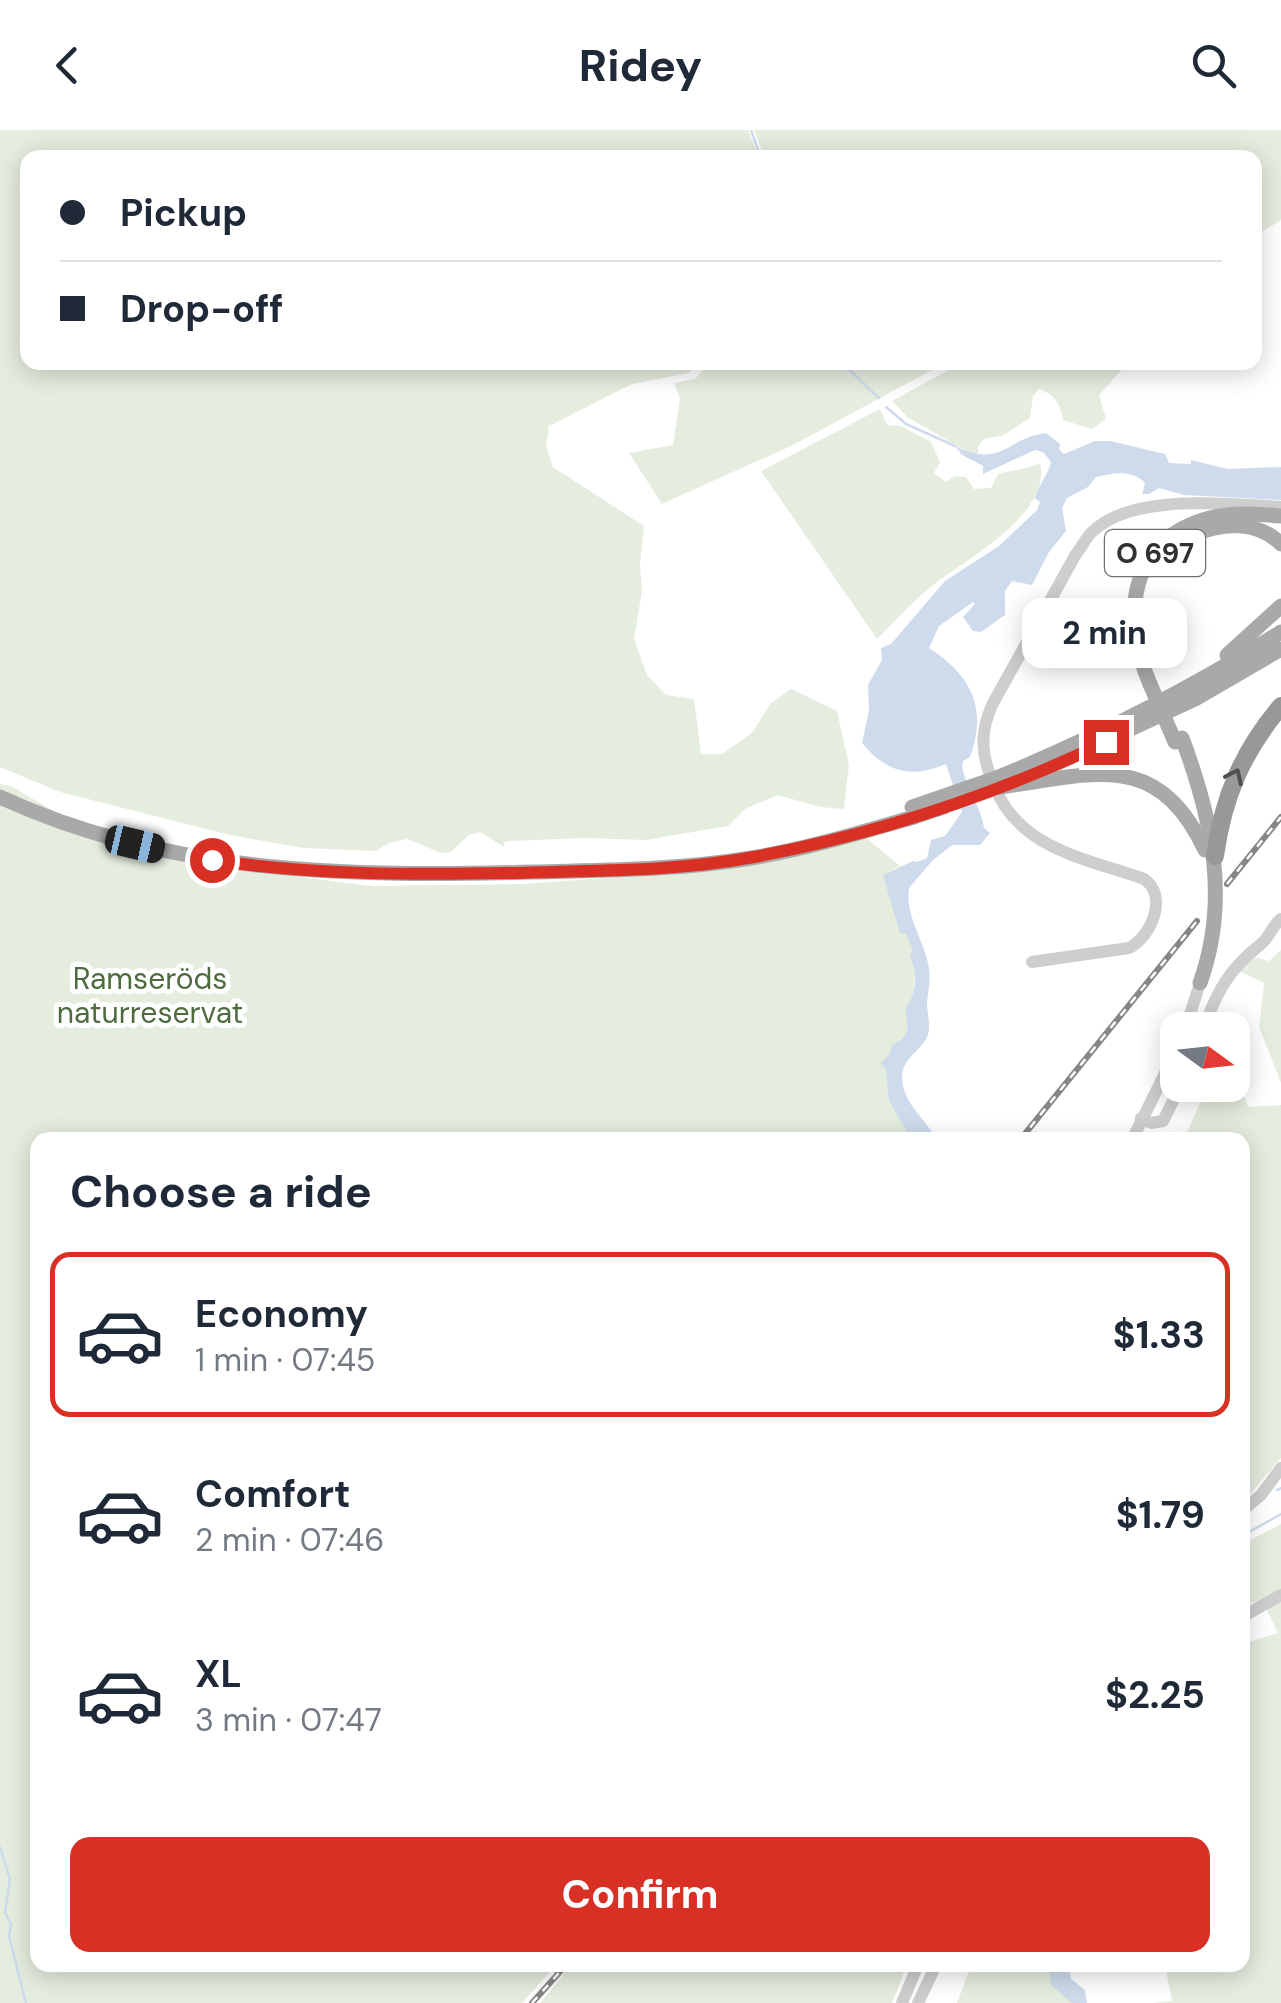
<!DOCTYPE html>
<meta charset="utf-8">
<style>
body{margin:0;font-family:"DM Sans",sans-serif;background:#f6f6f7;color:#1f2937;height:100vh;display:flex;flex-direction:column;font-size:38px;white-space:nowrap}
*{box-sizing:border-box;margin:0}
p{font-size:32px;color:#747a83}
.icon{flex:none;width:55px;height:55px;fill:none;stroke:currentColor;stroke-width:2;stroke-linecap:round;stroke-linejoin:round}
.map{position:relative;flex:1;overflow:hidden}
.sheet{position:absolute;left:30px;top:1002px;width:1220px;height:840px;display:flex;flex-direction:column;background:#fff;border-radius:20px;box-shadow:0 5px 25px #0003}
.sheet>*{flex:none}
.banner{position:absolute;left:20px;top:20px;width:1242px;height:220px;border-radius:20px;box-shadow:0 5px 25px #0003;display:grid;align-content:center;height:220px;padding:0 40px;background:#fff}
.needle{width:65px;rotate:105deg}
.buttons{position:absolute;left:1160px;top:882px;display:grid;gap:20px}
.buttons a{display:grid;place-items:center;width:90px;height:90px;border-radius:20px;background:#fff;box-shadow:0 5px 25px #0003;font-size:50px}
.end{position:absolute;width:45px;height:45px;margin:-22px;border:12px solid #d93025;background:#fff;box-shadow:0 0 0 5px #fff}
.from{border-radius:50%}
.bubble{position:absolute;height:70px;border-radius:20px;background:#fff;box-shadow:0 5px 25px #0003;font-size:32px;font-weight:700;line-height:70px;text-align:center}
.car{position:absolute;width:30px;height:60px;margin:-30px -15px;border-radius:12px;box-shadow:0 0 8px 2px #0007;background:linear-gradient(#222 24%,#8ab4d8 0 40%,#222 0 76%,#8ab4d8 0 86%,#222 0)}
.banner b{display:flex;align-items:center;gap:35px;height:95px;font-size:38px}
.banner b+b{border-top:2px solid #e0e1e3}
.banner i{width:25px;height:25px;background:#1f2937}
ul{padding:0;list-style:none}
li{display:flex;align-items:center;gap:30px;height:165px;margin:0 20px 15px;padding:0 20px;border:5px solid transparent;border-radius:20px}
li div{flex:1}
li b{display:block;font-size:38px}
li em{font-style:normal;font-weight:700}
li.active{border-color:#d93025}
li>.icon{width:90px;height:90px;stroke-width:1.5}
h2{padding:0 40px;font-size:45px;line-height:120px}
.button{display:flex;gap:20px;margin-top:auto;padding:20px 40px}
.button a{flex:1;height:115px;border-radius:20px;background:#d93025;color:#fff;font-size:40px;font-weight:700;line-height:115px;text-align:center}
header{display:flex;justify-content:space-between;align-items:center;height:130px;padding:0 40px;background:#fff;font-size:45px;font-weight:700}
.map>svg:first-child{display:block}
.green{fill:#e5eddf}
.water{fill:#cddbec}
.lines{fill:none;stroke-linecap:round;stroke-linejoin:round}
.stream{stroke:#cddbec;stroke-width:2.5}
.minor{stroke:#cecece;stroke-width:12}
.major{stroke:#a9a9a9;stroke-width:15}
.highway{stroke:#989898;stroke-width:18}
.rail-casing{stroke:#868686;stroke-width:6}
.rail{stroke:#fff;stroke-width:2.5;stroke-dasharray:8;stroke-linecap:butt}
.major-bridge{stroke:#a9a9a9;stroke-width:15}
.oneway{stroke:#505050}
.route{stroke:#d93025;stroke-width:12}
.labels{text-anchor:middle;stroke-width:10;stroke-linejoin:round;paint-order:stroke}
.shield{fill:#fff;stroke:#6f6f6f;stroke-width:2.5}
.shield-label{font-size:28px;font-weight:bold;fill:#313131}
.park-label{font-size:30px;fill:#4e6b3f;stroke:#fff}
</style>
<header><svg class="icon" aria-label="back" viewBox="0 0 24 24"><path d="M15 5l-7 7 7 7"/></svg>Ridey<svg class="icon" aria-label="search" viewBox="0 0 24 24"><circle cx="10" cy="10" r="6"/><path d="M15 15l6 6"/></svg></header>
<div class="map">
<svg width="1281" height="1873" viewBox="0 0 1281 1873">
<rect width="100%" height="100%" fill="#fff"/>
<g class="green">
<polygon points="0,0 748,0 759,27 28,28 28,232 699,233 689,243 632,254 549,296 546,317 553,337 644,396 640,435 642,461 634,509 647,545 666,565 694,569 701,624 722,624 752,603 770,574 791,559 837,581 849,635 844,679 820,677 778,665 745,679 728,696 646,710 584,708 510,711 504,712 504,717 480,702 469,705 451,722 441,723 407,709 389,713 376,721 303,718 230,705 60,662 0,637"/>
<polygon points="754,0 1281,0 1281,90 1255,106 1255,28 764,27"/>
<polygon points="709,233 709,232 945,233 795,314 662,374 629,323 673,315 680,268 674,253 695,249"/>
<path d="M961,233H1128L1099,265L1106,289L1092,299L1063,290C1060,274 1055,264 1039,259L1033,266L1030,288L1002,306L983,309L978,317V323L973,325L907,287L892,271Z"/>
<path d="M880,279L887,295L901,296L931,312L940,332L934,343L946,352L955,346L966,347L974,359L991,358L998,344C1013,340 1025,340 1040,333C1052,384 966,429 933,455C913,471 895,491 877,509L761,341Z"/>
<polygon points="0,654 11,656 70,691 215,736 370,756 522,754 660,744 864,706 900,736 888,742 914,820 915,838 913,898 895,929 902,993 911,1010 38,1010 38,1835 556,1835 522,1873 0,1873"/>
<polygon points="1281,820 1281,953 1259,897 1264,853 1239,841 1250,826 1269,831"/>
<polygon points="1233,921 1245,921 1242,961 1248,977 1281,975 1281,1328 1243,1372 1242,1010 1183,1010 1205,963 1202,955 1232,955"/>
<polygon points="1281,1394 1281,1873 1153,1873 1172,1871 1165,1835 1242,1835 1243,1529 1245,1513 1278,1503 1263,1472 1243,1473 1243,1414"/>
<polygon points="571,1835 907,1835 892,1873 540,1873"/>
<polygon points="971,1835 1048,1835 1072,1873 957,1873"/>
</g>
<g class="water">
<path d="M1046,303L1060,314L1059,319L1064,324L1095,311H1110L1165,324L1169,333L1191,334V330L1228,339L1281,337V370L1184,365L1159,358L1149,364H1142L1145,353C1132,339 1113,343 1096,347L1088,357L1067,368L1062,378L1066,401L1049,422L1032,455L1012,451L1005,461V485L981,502L973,501L963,487L975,474L973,472L939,496L929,518C971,545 988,578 970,627L963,631L962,636C966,658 982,679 984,698L990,703L980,715H952L932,731L909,758C905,785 922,806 928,833C931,847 929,858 927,872C927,880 929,888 929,896C930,919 901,924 902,949C904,975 926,989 937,1010H911L889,970L886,939L880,933L889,925L892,915C912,907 908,896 905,879C917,863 918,844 910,826L913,820L906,804L900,803L883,745L913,731L917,732L927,728L931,710L945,706L962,682L946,634C911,649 886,642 862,613L869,580L868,555L882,530L881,518L891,514L945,451L999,416L1037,380L1040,372L1035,368C1038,355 1049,344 1051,332L1043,322L1035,320L983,344V336L962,325L955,316C1002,339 1006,308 1046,303Z"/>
<polygon points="1048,1835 1069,1835 1071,1849 1085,1860 1087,1873 1072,1873 1051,1855"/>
</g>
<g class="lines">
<g class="stream">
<polyline points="751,0 761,28"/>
<polyline points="841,232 879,268"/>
<polyline points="886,277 906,294 955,316"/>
<polyline points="1242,1346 1249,1353"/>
<polyline points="1277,1360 1281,1358"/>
<polyline points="1242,1406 1281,1384"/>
<polyline points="0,1717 10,1749 5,1783 11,1794 9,1806 26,1873"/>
</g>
<g class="minor">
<path d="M1032,832L1129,818C1151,807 1169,766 1144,749C1082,727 1017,719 992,651C981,622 980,603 992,575L1076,424C1081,418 1085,410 1090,404C1129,362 1228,374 1281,377"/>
<polyline points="1185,900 1200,853"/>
<path d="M1203,900C1217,861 1229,839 1261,814C1269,808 1272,796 1281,789"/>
<polyline points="1141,988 1151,993 1163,991 1181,955"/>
<polyline points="1132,1010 1178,917"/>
<polyline points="1242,1381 1261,1365 1281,1338"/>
<polyline points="1242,1487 1281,1465"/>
<polyline points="902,1873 918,1835"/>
<polyline points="918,1873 936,1835"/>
</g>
<g class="major">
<path d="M1195,404C1224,392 1258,391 1281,414"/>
<polyline points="1227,525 1281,476"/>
<path d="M1150,554C1121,487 1128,409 1210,388C1233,382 1257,384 1281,386"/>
<path d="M1182,608C1212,688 1230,770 1200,853"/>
<polyline points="1049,637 1195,569 1281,519"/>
<path d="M999,647C1096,607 1192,558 1281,502"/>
<path d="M1001,657C1094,644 1157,619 1205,720"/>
<path d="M0,667C168,745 352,747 534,742C604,740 676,740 745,729C803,720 859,703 914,687"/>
</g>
<path class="highway" d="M1215,726C1223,668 1242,622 1281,576"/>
<defs>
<g id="rail">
<polyline points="1227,754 1281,687"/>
<polyline points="1020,1010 1197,791"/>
<polyline points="532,1873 566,1835"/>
</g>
</defs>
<use href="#rail" class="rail-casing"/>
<use href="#rail" class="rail"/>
<g class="major-bridge">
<polyline points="1150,554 1175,612"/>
<polyline points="912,677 999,647"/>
<polyline points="914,687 944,677"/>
</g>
</g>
<defs><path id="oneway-chevron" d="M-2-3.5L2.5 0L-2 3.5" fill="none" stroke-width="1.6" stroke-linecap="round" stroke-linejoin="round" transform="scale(2.5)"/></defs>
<use class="oneway" href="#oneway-chevron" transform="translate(1235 646) rotate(-65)"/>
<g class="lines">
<path class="route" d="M212,730C312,745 412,745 514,743C591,740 671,742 748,728C871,706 993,666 1106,612"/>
</g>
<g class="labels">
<rect class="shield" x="1105" y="400" width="100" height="46" rx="8"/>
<g class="shield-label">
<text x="1155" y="433">O 697</text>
</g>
<g class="park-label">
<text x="150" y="859">Ramseröds<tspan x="150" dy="34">naturreservat</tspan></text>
</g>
</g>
</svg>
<div class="buttons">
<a><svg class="needle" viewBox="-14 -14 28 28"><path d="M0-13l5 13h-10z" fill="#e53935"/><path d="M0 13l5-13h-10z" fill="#747a83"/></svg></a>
</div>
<i class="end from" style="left:212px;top:730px"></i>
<i class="end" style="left:1106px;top:612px"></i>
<div class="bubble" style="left:1022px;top:468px;width:165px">2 min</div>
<i class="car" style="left:135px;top:714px;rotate:103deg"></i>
<div class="banner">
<b><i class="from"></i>Pickup</b>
<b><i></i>Drop-off</b>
</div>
<section class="sheet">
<h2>Choose a ride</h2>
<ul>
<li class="active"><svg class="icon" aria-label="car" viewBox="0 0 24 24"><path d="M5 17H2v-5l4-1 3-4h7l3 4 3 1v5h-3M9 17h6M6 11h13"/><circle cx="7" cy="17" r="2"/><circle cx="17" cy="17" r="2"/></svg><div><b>Economy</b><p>1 min · 07:45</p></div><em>$1.33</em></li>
<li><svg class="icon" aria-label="car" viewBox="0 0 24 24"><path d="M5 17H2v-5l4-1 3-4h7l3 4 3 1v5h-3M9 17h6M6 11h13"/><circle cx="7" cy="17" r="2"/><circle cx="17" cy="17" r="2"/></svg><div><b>Comfort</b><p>2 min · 07:46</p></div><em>$1.79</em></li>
<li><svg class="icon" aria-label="car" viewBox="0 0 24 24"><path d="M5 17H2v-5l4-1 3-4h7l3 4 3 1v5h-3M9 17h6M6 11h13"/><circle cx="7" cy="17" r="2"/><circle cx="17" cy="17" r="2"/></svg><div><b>XL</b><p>3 min · 07:47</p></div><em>$2.25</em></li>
</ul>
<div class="button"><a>Confirm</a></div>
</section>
</div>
